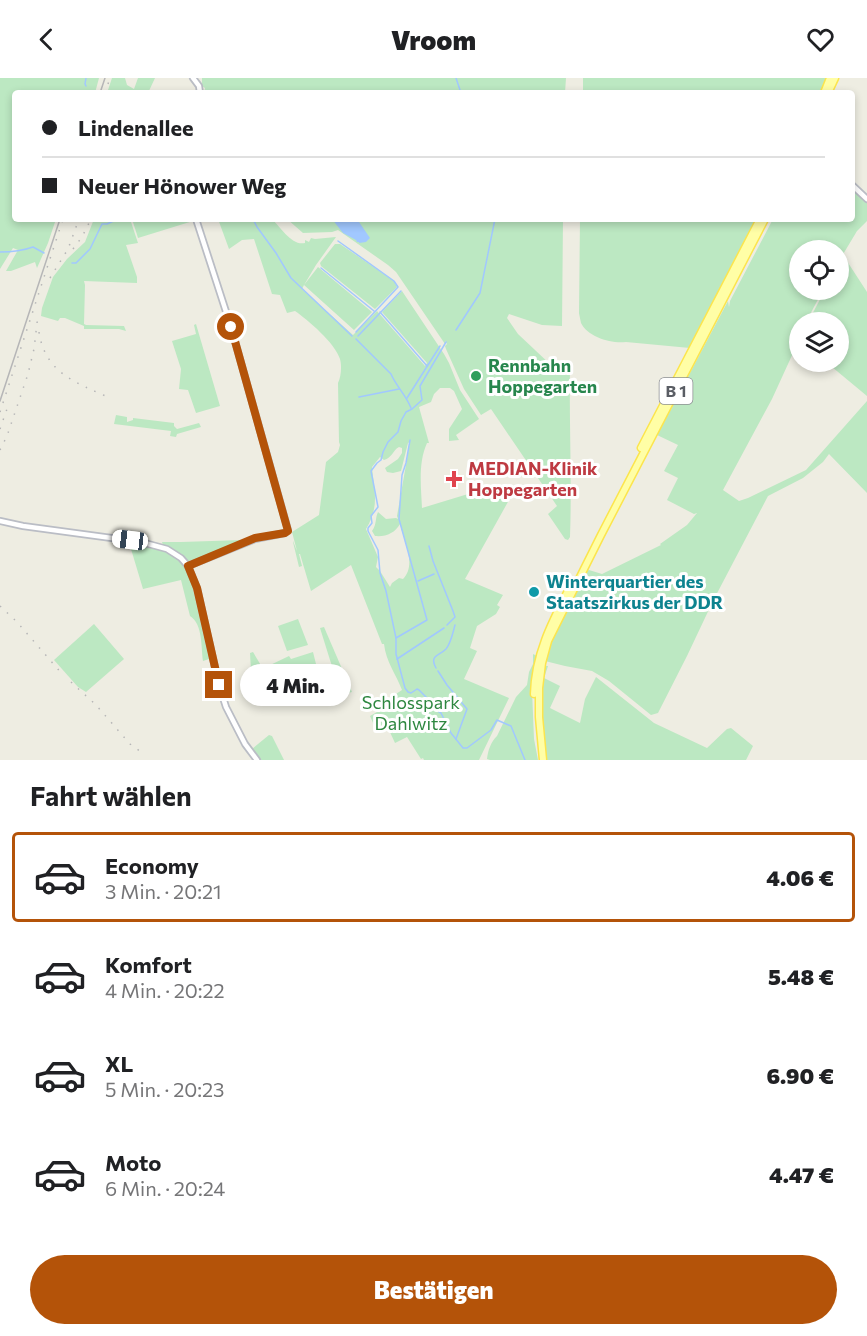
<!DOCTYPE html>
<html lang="de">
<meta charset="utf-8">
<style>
body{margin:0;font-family:Commissioner,sans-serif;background:#f2f2f2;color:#202124;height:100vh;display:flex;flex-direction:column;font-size:22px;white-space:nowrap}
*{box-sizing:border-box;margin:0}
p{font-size:20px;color:#757577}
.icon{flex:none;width:33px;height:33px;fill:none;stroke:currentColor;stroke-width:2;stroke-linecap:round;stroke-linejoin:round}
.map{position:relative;height:682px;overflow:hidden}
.panel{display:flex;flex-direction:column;background:#fff;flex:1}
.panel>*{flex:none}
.banner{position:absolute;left:12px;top:12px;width:843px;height:132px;border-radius:6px;box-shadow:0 3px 9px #0003;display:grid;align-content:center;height:132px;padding:0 30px;background:#fff}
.buttons{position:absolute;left:789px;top:162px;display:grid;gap:12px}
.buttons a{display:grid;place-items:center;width:60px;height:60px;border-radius:50%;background:#fff;box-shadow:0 3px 9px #0003;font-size:30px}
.end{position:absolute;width:27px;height:27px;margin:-14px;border:8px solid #b45309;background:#fff;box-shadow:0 0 0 3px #fff}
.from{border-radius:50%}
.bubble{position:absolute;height:42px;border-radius:21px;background:#fff;box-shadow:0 3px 9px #0003;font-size:20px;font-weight:800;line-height:42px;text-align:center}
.car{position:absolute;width:18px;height:36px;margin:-18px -9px;border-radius:8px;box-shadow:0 0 4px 2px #0007;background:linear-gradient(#fff 24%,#345 0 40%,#fff 0 76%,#345 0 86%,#fff 0)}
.banner b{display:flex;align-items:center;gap:21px;height:57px;font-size:22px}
.banner b+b{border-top:2px solid #e0e0e0}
.banner i{width:15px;height:15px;background:#202124}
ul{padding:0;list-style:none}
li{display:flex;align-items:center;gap:18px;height:90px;margin:0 12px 9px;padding:0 18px;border:3px solid transparent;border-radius:6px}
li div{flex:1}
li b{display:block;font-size:22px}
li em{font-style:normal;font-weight:800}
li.active{border-color:#b45309}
li>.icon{width:54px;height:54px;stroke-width:1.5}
h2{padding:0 30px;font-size:27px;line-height:72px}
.button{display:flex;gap:12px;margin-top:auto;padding:12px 30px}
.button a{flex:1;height:69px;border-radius:36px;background:#b45309;color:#fff;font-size:24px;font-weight:800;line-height:69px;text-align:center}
header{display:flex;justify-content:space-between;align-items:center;height:78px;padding:0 30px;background:#fff;font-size:27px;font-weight:800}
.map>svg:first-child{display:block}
.green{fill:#bce8c2;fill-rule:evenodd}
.water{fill:#a1c8ff}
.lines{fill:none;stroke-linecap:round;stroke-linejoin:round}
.stream{stroke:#a1c8ff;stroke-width:1.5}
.secondary-casing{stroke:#babdc5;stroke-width:8}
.primary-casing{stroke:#fce54d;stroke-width:9}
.secondary{stroke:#fff;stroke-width:4.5}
.primary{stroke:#fffea6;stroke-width:6}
.tram{stroke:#b6b6b7;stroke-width:1.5}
.rail{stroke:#b6b6b7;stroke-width:1.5;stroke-dasharray:1.5 8;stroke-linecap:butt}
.route{stroke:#b45309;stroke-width:8}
.leisure-dot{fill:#2e9e5b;stroke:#fff;stroke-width:2}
.health-dot{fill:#e0444e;stroke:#fff;stroke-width:2}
.culture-dot{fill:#0f9aa8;stroke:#fff;stroke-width:2}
.labels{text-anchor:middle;stroke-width:6;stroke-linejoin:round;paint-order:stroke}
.shield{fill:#fff;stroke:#8c8e92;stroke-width:1.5}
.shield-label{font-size:16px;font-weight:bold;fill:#5a5d64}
.leisure-label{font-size:18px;font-weight:bold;fill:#27864d;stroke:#fff;text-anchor:start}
.health-label{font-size:18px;font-weight:bold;fill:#be3a42;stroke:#fff;text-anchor:start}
.culture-label{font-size:18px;font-weight:bold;fill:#0d838f;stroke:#fff;text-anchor:start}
.park-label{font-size:18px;fill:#2e8740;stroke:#fff}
</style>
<header><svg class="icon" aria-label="back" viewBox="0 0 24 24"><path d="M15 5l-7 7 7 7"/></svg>Vroom<svg class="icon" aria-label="heart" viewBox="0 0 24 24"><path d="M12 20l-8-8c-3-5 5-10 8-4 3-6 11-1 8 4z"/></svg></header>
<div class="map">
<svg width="867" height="682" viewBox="0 0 867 682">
<rect width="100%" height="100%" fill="#eeede2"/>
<g class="green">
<polygon points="0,0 99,0 95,15 15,15 15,141 56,141 48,165 37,190 35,184 11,193 6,193 18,172 13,170 0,191"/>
<polygon points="112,0 125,0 127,7 134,11 138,0 155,0 148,15 107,15"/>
<polygon points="202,0 566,0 565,15 204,15 205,10 202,8"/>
<polygon points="583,0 828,0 821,15 583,15"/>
<polygon points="852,110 867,124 867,143 857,153 839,183 838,172 800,172 800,212 823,212 806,244 800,244 799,257 797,260 799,261 799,260 799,262 772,321 723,412 739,423 748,420 806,392 867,323 867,415 829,376 823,384 803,400 768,418 713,523 687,578 658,635 651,637 609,603 592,593 565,588 545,583 552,558 586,493 589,492 602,496 661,467 660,466 687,447 697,435 694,436 667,422 678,400 664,393 678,367 657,357 728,223 729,229 730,223 773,141 852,141"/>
<polygon points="94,141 130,141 138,165 126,167 137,199 137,205 84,203 85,207 84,246 86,247 124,248 126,253 119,251 84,251 84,248 65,240 60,240 58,243 41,238 42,230 53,199 67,181 85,164"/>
<polygon points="132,141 192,141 193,143 138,160"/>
<path d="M218,141H272C281,150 292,168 305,165V162L309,164L311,160L315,161L336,159L316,187L304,207L318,189L372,234L354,252L304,207L302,211L353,257L377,233L425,288L427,285L382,234L402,213L444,276L449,285L460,312L479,341L456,357L459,362L449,363V351L462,331L454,313L450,310H440L434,316L431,324L419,329L429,365H427C418,385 421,408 422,430L491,409L509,422L465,501L503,517L497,527L500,529L496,536L477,548L470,570L477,573L464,601L509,620L479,682H424L423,680L421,681L407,659L395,665L389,652L384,651L377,654L370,638L384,630L382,625L402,612C396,596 386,584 384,566H382L351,487L311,513L300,476H299L302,488L299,489L293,464V463L297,473L292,454L319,437L326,384L338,374L340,367L339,364L338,305C341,299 342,288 340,281C335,265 308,242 295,233L287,235L280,217L272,216L254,161L242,162L229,171ZM410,364L397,438L398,441L396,440L386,441L378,434C375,440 377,446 372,453L375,458C386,459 395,455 400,446C404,463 417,487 403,501L399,500L392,505L390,509L380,493L376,489L378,479L366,451C380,428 374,413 372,389L380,379L384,382C392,380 393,372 399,369L402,370V375L398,381L385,390L387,394L393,395L401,393L408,365Z"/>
<path d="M287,141H563L562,248L542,247L509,236L507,240L518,256L552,288L570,287C569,344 572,402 570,459L568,462L565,461L548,436L557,428L491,331L481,337L464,311L446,271L445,268L447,266L445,263V266L396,194L388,187L338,152L332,154L303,155Z"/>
<path d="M580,141H758L690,270L626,264C611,266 588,259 581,245C581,244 579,236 579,235Z"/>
<polygon points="335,166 340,166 394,203 397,209 375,231 321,188 320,185"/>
<polygon points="843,177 867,214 867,318 826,284 838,284 838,244 808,244 825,212 838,212 839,186"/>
<polygon points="196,246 220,328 196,335 188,312 179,311 181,291 172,263 196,256 194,247"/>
<polygon points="116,337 127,339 127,344 133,342 133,340 174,345 174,348 177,351 199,345 201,349 177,356 176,359 170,358 171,353 114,346"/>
<polygon points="243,462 248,462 194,484 192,482 190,482 192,484 186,482 176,473 163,467 162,464 181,464"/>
<path d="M135,465C163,472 178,473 192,501L191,502L209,581L203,583C201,570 203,546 190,538L181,502L143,511L131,471L132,466Z"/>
<polygon points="298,541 308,567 287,573 278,548"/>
<polygon points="94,546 124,581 86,614 78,609 54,582"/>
<polygon points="324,549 352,614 341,617 320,550"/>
<polygon points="253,574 272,606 255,614 251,593 250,575"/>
<polygon points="313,574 318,594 309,598 314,609 308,612 311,620 304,623 298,604 278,611 277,608 291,601 287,588 283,590 282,588 269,595 266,589 289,578 291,581"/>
<path d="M533,576L537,578L532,612L534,661L538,682H490L487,681C488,672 491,664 497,658L516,619L527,607L529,594L533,586Z"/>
<polygon points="544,588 548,588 544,600 560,608 550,630 580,645 585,621 596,599 654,645 707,670 727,651 731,650 753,668 746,682 544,682 540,630"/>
<polygon points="269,657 272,658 284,682 260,682 252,671"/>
</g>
<polygon class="water" points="332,141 357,141 370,160 366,164 359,165 359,164 357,164 356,162 343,155"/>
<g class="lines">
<g class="stream">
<polyline points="456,0 461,15"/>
<polyline points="86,8 85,6 86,0"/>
<polyline points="253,141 257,149 276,175 291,200 352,258"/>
<polyline points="338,163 394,203 398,209 356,254"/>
<path d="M0,174C11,174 22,173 33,169L44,175"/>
<polyline points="72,185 76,185 90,171 102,146 107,146 118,141"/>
<polyline points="321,190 374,233"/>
<polyline points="380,234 427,288"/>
<polyline points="456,252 480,215 495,141"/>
<polyline points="358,258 401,213"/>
<path d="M356,261L391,296C396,308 406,317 411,330"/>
<polyline points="446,264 420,308 422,322 412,331 406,334 401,343 398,354 388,364 383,374 381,382 377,385 371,393 378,429 371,438 372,445 368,450 368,453 378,472 380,495 386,513 396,560 396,576 405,610 408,614 411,615 417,611 419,612 432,625 436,632 441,635 451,655 463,670 467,670 491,652 497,642 511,648 525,682"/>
<polyline points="359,319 399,311"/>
<polyline points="407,320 440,268"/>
<polyline points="429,468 433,483 453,533 455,539 447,547"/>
<polyline points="418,503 434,496"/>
<polyline points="396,560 427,542 399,441 402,397 406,385 410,362"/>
<polyline points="397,581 444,550"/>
<path d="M436,590C429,577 439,578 446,571C451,565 453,554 455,547"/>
<polyline points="438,593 447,607 467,631 456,661"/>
</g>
<defs>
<g id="secondary">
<polyline points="193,0 199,8 200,15"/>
<polyline points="852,107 867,121"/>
<polyline points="0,443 23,448 141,464 167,471 181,480 188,488 197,510 219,607 226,629 245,666 257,682"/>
<polyline points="188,488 255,461 285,455 288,452 231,249 196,141"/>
</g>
<g id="primary">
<polyline points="824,15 830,0"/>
<polyline points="828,15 835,0"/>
<polyline points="641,370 760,141"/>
<path d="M534,616C535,575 553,542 571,507"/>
<polyline points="543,682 539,639 539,610 542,585 548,563 601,457 765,141"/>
</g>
</defs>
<use href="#secondary" class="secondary-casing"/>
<use href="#primary" class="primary-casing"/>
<use href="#secondary" class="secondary"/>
<use href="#primary" class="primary"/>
<g class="tram">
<polyline points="100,15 105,0"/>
<polyline points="0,323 60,141"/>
</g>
<g class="rail">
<polyline points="105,15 110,0"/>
<polyline points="73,171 82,159 91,141"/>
<polyline points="50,200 68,171 79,141"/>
<path d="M39,254C45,294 74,304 108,319"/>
<polyline points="0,334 63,141"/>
<polyline points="0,351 8,328"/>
<polyline points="0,372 7,358 28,296 34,271 38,237"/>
<polyline points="0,528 17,544 63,597"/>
<polyline points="71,604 96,627 130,666 144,676"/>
</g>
</g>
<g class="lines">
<polyline class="route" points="219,607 197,510 188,488 255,460 285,455 288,453 231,249"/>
</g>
<circle class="leisure-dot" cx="476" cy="298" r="6"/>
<path class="health-dot" d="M451 392h6v6h6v6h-6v6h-6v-6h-6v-6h6z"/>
<circle class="culture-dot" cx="534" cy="514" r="6"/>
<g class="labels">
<rect class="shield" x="659.5" y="300" width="33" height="26" rx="4.5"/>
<g class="shield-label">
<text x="676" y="319">B 1</text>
</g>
<g class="leisure-label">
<text x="488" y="294">Rennbahn<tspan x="488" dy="21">Hoppegarten</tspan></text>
</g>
<g class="health-label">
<text x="468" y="397">MEDIAN-Klinik<tspan x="468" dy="21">Hoppegarten</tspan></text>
</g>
<g class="culture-label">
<text x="546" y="510">Winterquartier des<tspan x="546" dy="21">Staatszirkus der DDR</tspan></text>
</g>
<g class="park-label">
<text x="411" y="631">Schlosspark<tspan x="411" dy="21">Dahlwitz</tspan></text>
</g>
</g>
</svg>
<div class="buttons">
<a><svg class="icon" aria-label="locate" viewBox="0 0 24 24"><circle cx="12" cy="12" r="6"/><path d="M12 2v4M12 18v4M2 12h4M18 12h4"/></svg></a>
<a><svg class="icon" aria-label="layers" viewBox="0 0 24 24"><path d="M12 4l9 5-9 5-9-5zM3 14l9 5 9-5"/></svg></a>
</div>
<i class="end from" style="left:231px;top:249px"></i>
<i class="end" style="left:219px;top:607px"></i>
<div class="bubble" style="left:240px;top:586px;width:111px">4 Min.</div>
<i class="car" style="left:130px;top:462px;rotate:277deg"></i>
<div class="banner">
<b><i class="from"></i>Lindenallee</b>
<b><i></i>Neuer Hönower Weg</b>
</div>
</div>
<section class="panel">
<h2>Fahrt wählen</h2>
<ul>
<li class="active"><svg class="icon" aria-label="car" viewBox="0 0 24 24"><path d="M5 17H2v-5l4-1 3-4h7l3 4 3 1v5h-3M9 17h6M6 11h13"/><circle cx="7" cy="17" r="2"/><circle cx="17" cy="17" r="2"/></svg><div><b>Economy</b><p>3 Min. · 20:21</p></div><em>4.06 €</em></li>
<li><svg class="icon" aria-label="car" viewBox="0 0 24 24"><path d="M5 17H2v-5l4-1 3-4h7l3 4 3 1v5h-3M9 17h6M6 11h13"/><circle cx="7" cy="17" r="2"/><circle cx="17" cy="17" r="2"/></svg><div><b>Komfort</b><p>4 Min. · 20:22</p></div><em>5.48 €</em></li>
<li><svg class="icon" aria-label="car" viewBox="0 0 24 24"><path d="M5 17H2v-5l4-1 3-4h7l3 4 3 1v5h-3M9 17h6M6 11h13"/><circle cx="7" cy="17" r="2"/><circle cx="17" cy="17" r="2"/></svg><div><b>XL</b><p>5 Min. · 20:23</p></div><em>6.90 €</em></li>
<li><svg class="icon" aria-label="car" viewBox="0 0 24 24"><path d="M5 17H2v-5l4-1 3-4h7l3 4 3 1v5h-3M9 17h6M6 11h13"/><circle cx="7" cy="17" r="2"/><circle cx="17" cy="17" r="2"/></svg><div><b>Moto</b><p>6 Min. · 20:24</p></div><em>4.47 €</em></li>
</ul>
<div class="button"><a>Bestätigen</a></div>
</section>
